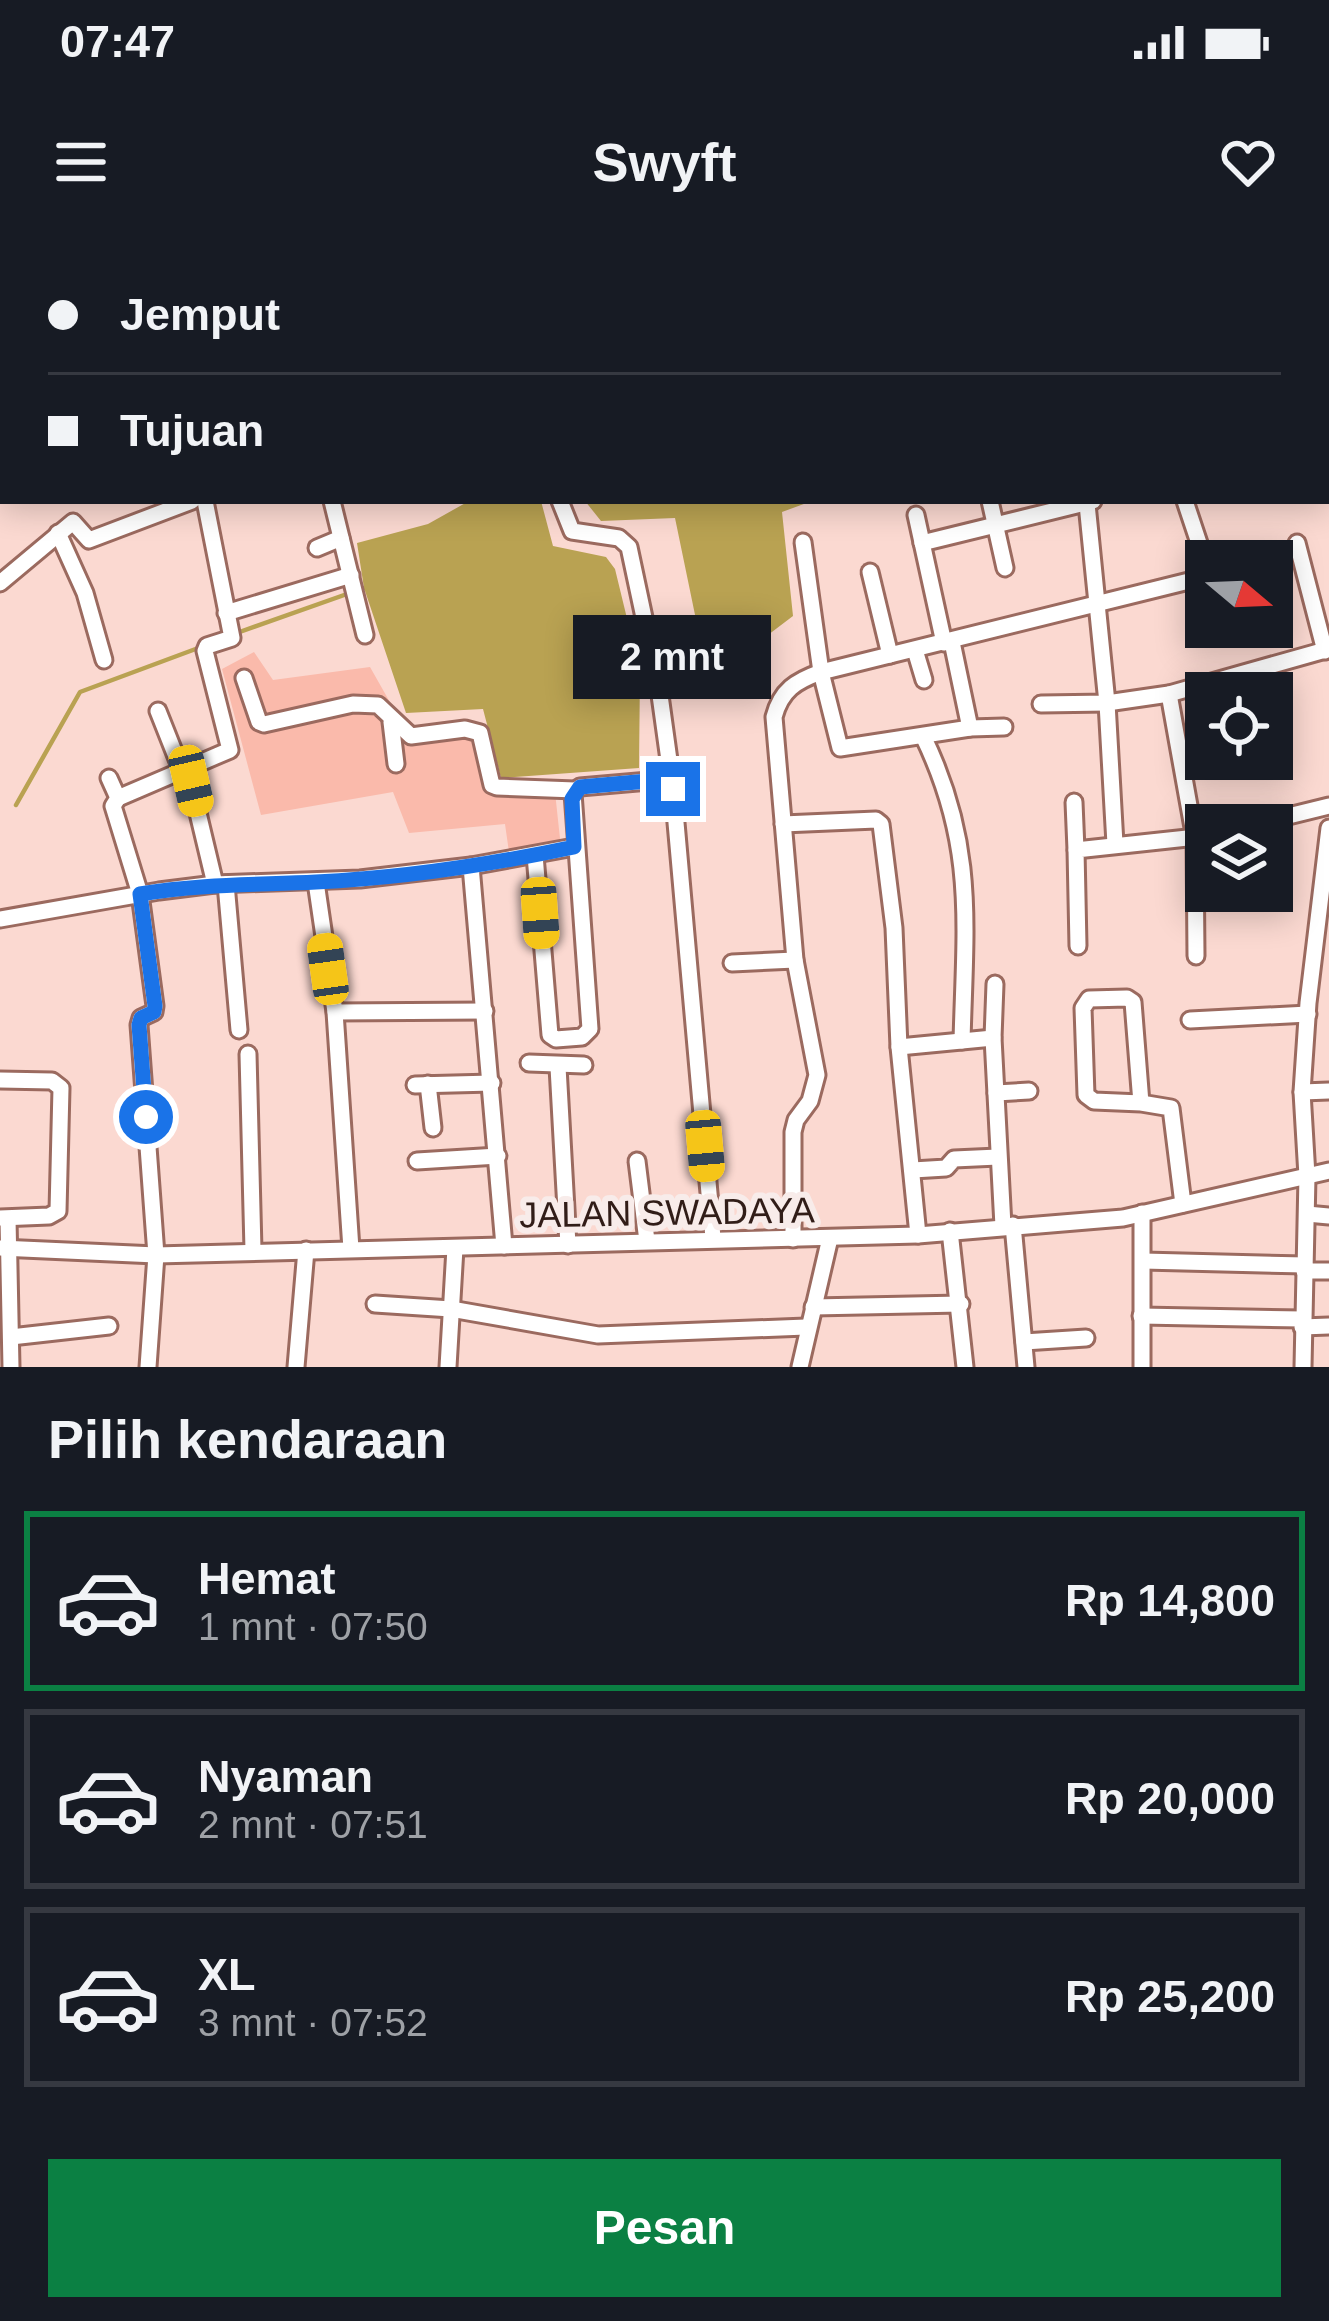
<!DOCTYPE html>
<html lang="id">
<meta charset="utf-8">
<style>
body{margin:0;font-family:Helvetica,sans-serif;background:#242831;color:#f1f3f6;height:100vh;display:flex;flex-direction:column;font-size:45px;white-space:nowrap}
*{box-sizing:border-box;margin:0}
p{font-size:39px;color:#9ea1a6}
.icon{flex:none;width:66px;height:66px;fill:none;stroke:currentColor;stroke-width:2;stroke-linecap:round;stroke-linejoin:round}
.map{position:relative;height:1127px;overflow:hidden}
.panel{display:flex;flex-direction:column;background:#171b24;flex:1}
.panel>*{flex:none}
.top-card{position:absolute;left:0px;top:0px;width:1329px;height:264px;box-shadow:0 6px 30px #0003;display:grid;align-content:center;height:264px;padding:0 48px;background:#171b24}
.needle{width:78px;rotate:109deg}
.buttons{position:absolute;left:1185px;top:300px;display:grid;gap:24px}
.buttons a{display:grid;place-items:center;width:108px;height:108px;border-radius:0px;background:#171b24;box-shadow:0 6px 30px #0003;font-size:60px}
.end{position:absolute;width:54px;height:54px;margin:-27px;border:15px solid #1a73e8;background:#fff;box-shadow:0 0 0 6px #fff}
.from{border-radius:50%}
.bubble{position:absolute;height:84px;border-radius:0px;background:#171b24;box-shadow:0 6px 30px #0003;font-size:39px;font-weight:700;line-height:84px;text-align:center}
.car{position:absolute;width:36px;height:72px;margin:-36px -18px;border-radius:15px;box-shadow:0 0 9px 3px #0007;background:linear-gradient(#f5c518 24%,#345 0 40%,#f5c518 0 76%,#345 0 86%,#f5c518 0)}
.top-card b{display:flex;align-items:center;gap:42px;height:114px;font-size:45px}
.top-card b+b{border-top:3px solid #363941}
.top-card i{width:30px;height:30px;background:#f1f3f6}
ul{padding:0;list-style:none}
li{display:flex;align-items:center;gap:36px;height:180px;margin:0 24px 18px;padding:0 24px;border:6px solid #363941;border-radius:0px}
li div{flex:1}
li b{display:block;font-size:45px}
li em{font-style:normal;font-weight:700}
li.on{border-color:#0b8043}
li>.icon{width:108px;height:108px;stroke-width:1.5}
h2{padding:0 48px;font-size:54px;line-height:144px}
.button{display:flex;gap:24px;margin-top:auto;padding:24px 48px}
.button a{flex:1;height:138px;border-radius:0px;background:#0b8043;color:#fff;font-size:48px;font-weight:700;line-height:138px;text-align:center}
.status{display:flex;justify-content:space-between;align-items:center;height:84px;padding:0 60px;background:#171b24;direction:ltr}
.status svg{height:33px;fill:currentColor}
header{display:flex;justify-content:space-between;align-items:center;height:156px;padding:0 48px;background:#171b24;font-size:54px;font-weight:700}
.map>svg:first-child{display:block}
.green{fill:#fabaab}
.water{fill:#b9a252}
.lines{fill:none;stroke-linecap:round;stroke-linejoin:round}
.stream{stroke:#b9a252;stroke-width:4.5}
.minor-casing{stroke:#9b6a5f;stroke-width:21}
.minor{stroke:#fff;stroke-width:15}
.route{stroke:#1a73e8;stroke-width:15}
.labels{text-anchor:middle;stroke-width:12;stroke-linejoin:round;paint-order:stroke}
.street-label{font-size:36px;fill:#311d18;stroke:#f8ecea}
</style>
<div class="status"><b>07:47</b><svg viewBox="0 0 49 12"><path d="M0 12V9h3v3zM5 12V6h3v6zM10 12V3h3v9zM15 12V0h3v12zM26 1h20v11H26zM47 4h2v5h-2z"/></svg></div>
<header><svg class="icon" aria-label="menu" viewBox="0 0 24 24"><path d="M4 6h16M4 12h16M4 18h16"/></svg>Swyft<svg class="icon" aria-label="heart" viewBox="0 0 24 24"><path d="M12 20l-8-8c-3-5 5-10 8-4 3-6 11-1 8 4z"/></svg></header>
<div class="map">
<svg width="1329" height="1127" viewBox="0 0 1329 1127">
<rect width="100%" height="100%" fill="#fbd9d1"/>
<polygon class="green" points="254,412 273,440 370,427 408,494 474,483 491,552 555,552 561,608 509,612 505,584 409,593 393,552 261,575 222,429"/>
<g class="water">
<polygon points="469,261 541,261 553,306 606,317 615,329 640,432 639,528 501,538 483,469 406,473 364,348 357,303 428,284"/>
<polygon points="585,261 812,261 782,272 793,376 735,420 709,414 700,399 675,278 601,281"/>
</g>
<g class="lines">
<g class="stream">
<polyline points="1081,3 1085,0"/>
<polyline points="234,394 364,348"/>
<polyline points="16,565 80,452 201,407"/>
</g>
<defs>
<g id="minor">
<polyline points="66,0 67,3"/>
<polyline points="111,0 113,3"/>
<polyline points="198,0 199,3"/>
<polyline points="586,0 592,3"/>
<polyline points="984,0 985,3"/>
<polyline points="1326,0 1329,4"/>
<polyline points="326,3 326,0"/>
<polyline points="526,3 527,0"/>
<polyline points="791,3 793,0"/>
<polyline points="1218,3 1219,0"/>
<polyline points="1326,162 1329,161"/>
<polyline points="332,261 365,395"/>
<polyline points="560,261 572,291 619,298 629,307 659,448 673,549 713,998"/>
<polyline points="990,261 1005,328"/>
<polyline points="1185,261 1206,324"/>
<polyline points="1087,264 1107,463 1115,604"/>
<polyline points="916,275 944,403"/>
<polyline points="58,293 85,353 104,420"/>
<polyline points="803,302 821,432 840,508 970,488 1004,487"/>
<polyline points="922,303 1093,261"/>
<polyline points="1297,303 1325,411"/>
<polyline points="317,308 341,298"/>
<polyline points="870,332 890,415"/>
<polyline points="0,343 73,282 89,300 192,261"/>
<polyline points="226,373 351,335"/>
<polyline points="952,402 970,488"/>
<polyline points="915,410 924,440"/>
<polyline points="244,438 259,482 264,484 353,464 378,465 411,496 465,489 480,493 492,545 497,547 575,550"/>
<polyline points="1169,454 1195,599 1196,716"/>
<polyline points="1041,464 1107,463 1169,454 1329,409"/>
<polyline points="158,471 181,529"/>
<polyline points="391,482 396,524"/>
<path d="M923,496C976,605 965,684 962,801"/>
<polyline points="187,527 215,644"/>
<polyline points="109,538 118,558 113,566 140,654 155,766 154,772 141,778 139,785 156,1015 148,1127"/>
<polyline points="118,558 230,510 205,411 207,406 232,398 205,261"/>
<polyline points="1074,562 1076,610"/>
<polyline points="783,584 876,580 881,584 894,688 899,807 918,995"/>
<polyline points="1252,585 1329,566"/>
<polyline points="535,615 550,795 556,799 582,797 590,789 573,553 580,547 672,539"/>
<polyline points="471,626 504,1006"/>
<polyline points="316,642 335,772 351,1009"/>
<polyline points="226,644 239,790"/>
<polyline points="0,679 159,651 215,644 360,639 471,626 574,607"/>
<polyline points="1078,706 1076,610 1206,596"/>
<polyline points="732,723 795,720"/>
<polyline points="995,744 993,798 1003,986"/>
<polyline points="335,772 485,771"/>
<polyline points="1190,780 1308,774"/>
<polyline points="899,807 993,798"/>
<polyline points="248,814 253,1010"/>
<polyline points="529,823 584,825"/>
<polyline points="558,827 568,1005"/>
<polyline points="0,840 52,841 61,848 58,971 49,976 0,978"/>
<polyline points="428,844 433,888"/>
<polyline points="415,845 492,843"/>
<polyline points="1302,852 1329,851"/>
<polyline points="996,853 1029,851"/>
<polyline points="1141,863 1094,861 1086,855 1083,768 1089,759 1127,758 1133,762 1141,863 1171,868 1183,964"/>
<polyline points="417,921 498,916"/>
<polyline points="637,921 647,1001"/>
<polyline points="913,930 946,928 954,919 998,917"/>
<polyline points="1307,974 1329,976"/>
<polyline points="8,979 11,1127"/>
<polyline points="1013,985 1026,1127"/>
<polyline points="950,991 965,1127"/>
<path d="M793,999V892L796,880L810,861L817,835L795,720L774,477C781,450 796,441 821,432L1201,338L1206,333"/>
<polyline points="0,1008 156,1015 918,995 1123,978 1329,931"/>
<polyline points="1143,1021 1305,1025"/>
<polyline points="1304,1031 1329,1031"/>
<polyline points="375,1064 451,1069 598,1095 806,1087"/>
<polyline points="813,1067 961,1064"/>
<polyline points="1141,1076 1302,1079"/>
<polyline points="1302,1087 1329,1086"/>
<polyline points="11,1097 109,1086"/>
<polyline points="1024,1102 1086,1098"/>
<polyline points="296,1127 306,1010"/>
<polyline points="448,1127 455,1008"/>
<polyline points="800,1127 830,998"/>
<polyline points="1142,1127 1142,973"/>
<polyline points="1303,1127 1307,936 1302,852 1308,763 1329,588"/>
</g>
</defs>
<use href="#minor" class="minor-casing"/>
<use href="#minor" class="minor"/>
</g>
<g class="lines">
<path class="route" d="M146,877L139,785L141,778L154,772L155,766L140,654C199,644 257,645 316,642C403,638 489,625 574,607L572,559L580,547L671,539L673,549"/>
</g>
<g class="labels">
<g class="street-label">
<text transform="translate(667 972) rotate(-1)" y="13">JALAN SWADAYA</text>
</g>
</g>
</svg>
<div class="buttons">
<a><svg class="needle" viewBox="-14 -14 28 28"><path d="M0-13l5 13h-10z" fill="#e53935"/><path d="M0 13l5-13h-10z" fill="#9ea1a6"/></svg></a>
<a><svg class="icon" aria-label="locate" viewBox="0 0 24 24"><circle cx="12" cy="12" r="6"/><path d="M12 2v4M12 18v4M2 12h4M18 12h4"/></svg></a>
<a><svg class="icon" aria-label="layers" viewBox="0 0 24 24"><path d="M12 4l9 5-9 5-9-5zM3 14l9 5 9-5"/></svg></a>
</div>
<i class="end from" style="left:146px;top:877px"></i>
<i class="end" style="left:673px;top:549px"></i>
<div class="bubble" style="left:573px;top:375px;width:198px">2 mnt</div>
<i class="car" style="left:191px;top:541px;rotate:167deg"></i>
<i class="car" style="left:540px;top:673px;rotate:176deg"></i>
<i class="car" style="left:328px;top:729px;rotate:352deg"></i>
<i class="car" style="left:705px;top:906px;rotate:175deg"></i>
<div class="top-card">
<b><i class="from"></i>Jemput</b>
<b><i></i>Tujuan</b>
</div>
</div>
<section class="panel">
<h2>Pilih kendaraan</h2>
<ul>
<li class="on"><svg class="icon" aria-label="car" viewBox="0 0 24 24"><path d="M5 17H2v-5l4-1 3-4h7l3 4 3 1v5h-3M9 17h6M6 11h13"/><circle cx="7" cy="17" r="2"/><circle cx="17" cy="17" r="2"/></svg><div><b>Hemat</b><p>1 mnt · 07:50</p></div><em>Rp 14,800</em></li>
<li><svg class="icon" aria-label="car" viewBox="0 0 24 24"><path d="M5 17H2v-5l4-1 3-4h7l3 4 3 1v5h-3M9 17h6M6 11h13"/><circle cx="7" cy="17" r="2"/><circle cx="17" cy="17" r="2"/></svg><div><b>Nyaman</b><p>2 mnt · 07:51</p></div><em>Rp 20,000</em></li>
<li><svg class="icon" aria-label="car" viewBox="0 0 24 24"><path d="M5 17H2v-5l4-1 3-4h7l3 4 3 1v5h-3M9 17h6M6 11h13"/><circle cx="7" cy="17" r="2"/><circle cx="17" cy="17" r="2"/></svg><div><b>XL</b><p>3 mnt · 07:52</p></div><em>Rp 25,200</em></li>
</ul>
<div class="button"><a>Pesan</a></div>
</section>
